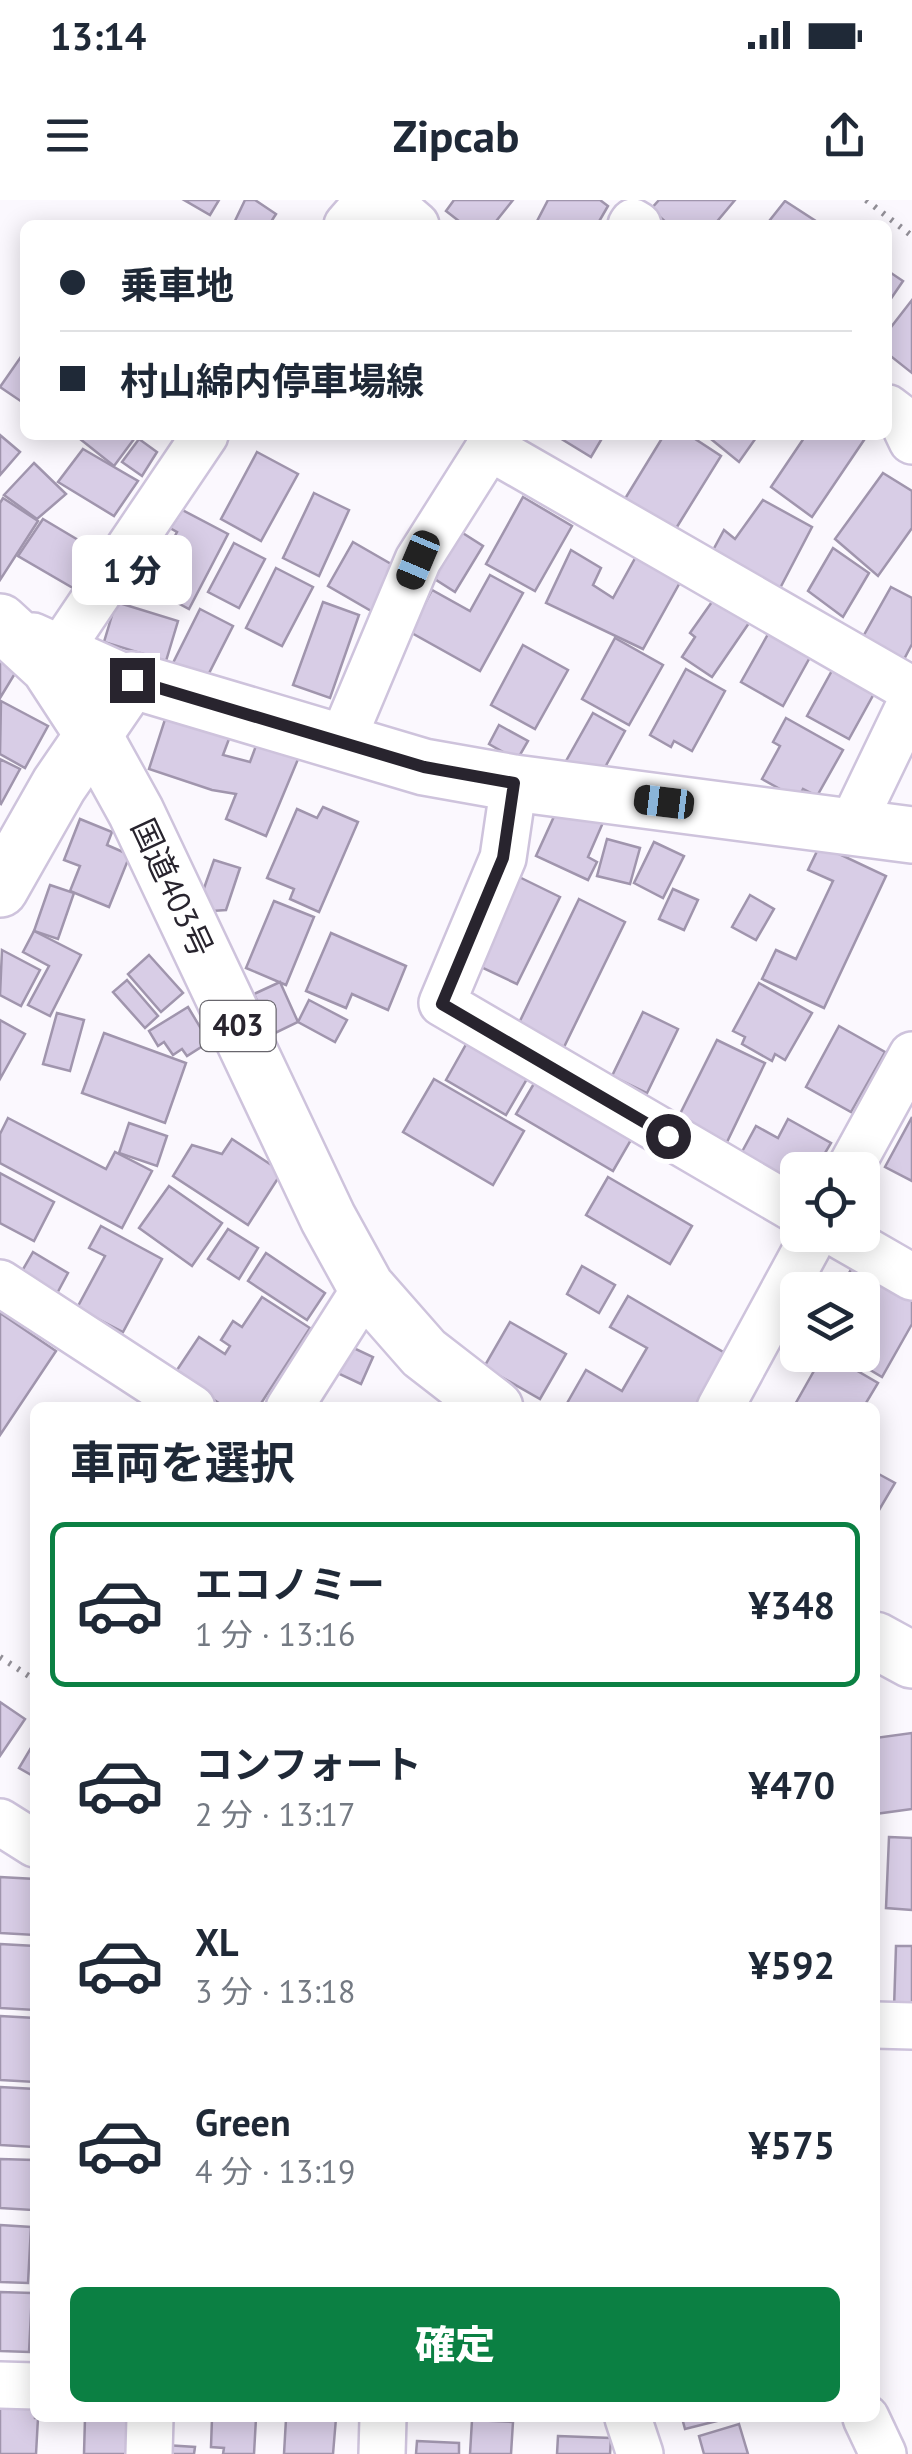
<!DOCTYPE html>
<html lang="ja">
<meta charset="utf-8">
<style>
body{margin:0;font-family:"PT Sans","Noto Sans JP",sans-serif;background:#f2f2f3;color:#1f2937;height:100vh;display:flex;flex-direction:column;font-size:38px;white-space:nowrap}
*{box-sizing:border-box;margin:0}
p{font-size:32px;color:#747a83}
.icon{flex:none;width:55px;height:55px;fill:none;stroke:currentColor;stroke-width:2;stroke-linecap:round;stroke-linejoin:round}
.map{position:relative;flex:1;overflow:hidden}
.side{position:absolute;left:30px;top:1202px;width:850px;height:1020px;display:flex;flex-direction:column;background:#fff;border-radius:15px;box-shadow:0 5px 25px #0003}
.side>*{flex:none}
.top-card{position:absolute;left:20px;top:20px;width:872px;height:220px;border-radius:15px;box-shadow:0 5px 25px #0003;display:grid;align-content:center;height:220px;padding:0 40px;background:#fff}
.tools{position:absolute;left:780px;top:952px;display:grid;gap:20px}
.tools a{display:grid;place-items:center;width:100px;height:100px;border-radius:15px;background:#fff;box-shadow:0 5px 25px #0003;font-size:50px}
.end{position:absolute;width:45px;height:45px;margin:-22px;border:12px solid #28242e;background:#fff;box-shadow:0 0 0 5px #fff}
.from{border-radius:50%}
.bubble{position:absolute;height:70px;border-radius:15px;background:#fff;box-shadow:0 5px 25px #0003;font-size:32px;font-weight:800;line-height:70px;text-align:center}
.car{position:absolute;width:30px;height:60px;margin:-30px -15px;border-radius:12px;box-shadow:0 0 8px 2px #0007;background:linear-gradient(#222 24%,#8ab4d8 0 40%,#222 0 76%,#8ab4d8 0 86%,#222 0)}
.top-card b{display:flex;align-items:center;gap:35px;height:95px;font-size:38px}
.top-card b+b{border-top:2px solid #e0e1e3}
.top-card i{width:25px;height:25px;background:#1f2937}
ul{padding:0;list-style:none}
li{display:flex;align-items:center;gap:30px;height:165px;margin:0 20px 15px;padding:0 20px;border:5px solid transparent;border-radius:15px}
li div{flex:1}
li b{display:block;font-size:38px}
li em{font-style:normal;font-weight:800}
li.active{border-color:#0b8043}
li>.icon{width:90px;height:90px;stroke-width:1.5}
h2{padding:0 40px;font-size:45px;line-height:120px}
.action{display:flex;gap:20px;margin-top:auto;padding:20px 40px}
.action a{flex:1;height:115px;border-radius:15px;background:#0b8043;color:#fff;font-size:40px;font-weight:800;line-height:115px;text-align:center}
.status{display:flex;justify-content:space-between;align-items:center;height:70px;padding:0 50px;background:#fff;direction:ltr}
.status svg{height:28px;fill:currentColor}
header{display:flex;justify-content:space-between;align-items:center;height:130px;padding:0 40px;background:#fff;font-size:45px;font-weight:800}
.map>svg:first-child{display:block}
.building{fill:#d8cde6;stroke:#a095ad;stroke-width:2.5}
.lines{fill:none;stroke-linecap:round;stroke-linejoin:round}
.minor-casing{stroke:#cec3dc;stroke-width:50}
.major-casing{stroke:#cec3dc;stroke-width:60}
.highway-casing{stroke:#cec3dc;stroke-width:60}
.path{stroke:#928f97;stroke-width:6;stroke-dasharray:2.5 8;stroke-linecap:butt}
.minor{stroke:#fff;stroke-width:45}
.major{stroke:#fff;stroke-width:55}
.highway{stroke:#fff;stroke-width:55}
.route{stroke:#28242e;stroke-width:12}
.labels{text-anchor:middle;stroke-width:8;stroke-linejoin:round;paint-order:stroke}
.shield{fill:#fff;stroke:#68666d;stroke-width:2.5}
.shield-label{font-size:30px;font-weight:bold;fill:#28242e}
.street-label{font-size:32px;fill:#28242e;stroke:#fff}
</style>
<div class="status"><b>13:14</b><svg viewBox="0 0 49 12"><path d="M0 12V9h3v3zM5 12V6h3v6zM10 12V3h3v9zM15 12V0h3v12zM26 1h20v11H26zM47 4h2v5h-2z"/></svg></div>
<header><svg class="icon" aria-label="menu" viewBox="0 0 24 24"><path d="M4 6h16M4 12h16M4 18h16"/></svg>Zipcab<svg class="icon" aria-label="share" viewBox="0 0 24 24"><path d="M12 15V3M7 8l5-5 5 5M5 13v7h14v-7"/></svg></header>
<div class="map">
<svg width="912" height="2254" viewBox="0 0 912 2254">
<rect width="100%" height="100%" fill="#fbf8fe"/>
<g class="building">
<polygon points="184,0 219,0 210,15"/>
<polygon points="245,0 255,0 276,14 269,25 233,25"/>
<polygon points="454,0 513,0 493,25 464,25 446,11"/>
<polygon points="548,0 600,0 608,6 597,25 535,25"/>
<polygon points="659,0 735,0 714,25 669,25 651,9"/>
<polygon points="785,1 822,25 766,25"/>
<polygon points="888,71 903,81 888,103"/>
<polygon points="912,100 912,173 888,154 888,131"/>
<polygon points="25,151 25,204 0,187"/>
<polygon points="0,235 20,252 0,275"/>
<polygon points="75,235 137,235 114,266"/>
<polygon points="555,235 604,235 591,257"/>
<polygon points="664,235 689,235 721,256 675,330 623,302"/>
<polygon points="706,235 758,235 739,262"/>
<polygon points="806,235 856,235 864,240 812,317 771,287"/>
<polygon points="139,239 157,252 142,276 122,262"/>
<polygon points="83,249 138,281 114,316 58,282"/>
<polygon points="257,252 298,274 261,341 221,319"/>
<polygon points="34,263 66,294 37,319 4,295"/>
<polygon points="883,273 912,291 912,328 878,376 835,339"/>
<polygon points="314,293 349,310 319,376 283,358"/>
<polygon points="523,297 572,326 535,391 486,364"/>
<polygon points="3,298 38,321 0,380 0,303"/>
<polygon points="763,300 812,327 777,394 712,352 724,330 735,339"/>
<polygon points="169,303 228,334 189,409 148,387 177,332 159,322"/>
<polygon points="43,319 105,356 85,395 18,356"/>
<polygon points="458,330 483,346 455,392 430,376"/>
<polygon points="353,342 398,368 373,412 328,386"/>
<polygon points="234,343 265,359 239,408 208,392"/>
<polygon points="833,348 869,373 843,417 808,391"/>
<polygon points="571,350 601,368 593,385 613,398 638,353 683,377 643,449 546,403"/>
<polygon points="276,368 313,387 282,446 246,428"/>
<polygon points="490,375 523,393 480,471 410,432 432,390 470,411"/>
<polygon points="891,387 912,398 912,444 901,465 860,442"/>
<polygon points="714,399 749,423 712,477 682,457 695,437 690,433"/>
<polygon points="116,402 178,421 166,461 104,442"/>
<polygon points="323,402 359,415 330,498 293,485"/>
<polygon points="200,409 233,426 204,483 171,467"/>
<polygon points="772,427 814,450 783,506 741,482"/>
<polygon points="615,438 663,465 629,525 582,499"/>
<polygon points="523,445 568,470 535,529 491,505"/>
<polygon points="0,448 22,462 0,498"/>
<polygon points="834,467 876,490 849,539 807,516"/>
<polygon points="686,469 725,491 692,551 674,541 671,547 650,535"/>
<polygon points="1,501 48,526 25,568 0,554"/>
<polygon points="168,510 232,531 223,555 250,562 260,535 301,552 266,636 226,619 236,594 212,590 149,569"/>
<polygon points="593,513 625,531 598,580 566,561"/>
<polygon points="786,518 843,550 817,596 803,589 798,599 762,579 780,546 773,542"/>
<polygon points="499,525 528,541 517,560 489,544"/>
<polygon points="0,559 20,569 1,604 0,603"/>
<polygon points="562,599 605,618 588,657 597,662 588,680 536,656"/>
<polygon points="323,607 358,622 319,712 290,699 294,689 267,678 297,609 317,618"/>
<polygon points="80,619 112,632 107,645 130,655 109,707 70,691 80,666 64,660"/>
<polygon points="607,639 640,648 630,684 597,676"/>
<polygon points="654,642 684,656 663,698 634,683"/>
<polygon points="820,645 886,676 824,808 762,779 776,750 796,759 833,681 808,670"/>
<polygon points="214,660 240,668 226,710 212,711 203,691"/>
<polygon points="511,673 560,697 517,784 468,761"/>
<polygon points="50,685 74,693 58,739 34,731"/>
<polygon points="673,689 698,700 684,730 659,719"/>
<polygon points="750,695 774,709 756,740 732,727"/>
<polygon points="579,699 625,722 564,847 518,825"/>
<polygon points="274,701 314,717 286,785 246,768"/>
<polygon points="34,731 81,755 50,816 28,805 49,766 23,752"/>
<polygon points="331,733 406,766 388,810 352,794 346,808 306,791"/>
<polygon points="2,750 40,770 21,806 0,795"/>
<polygon points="149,755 183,793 161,812 128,774"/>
<polygon points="127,780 158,816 145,828 113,792"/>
<polygon points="280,782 298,822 273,834 254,794"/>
<polygon points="759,783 812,813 785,860 775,854 772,861 742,844 745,837 733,831"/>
<polygon points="309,800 347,820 335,842 298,822"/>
<polygon points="188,807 209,842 187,856 182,849 173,855 164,842 158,846 149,831"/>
<polygon points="643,812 678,829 647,893 612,876"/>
<polygon points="57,813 84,820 70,871 43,864"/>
<polygon points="0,820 25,834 0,879"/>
<polygon points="839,826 885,852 851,912 806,887"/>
<polygon points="473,832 534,867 506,915 446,880"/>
<polygon points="104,833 186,863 165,923 82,893"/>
<polygon points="717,840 765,863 727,942 678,918"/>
<polygon points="542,870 639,926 613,971 516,914"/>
<polygon points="434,879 524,931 493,985 403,932"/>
<polygon points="912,917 912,981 885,967"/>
<polygon points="8,918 106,969 115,952 152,971 122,1028 0,963 0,934"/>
<polygon points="788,919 831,943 815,970 798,970 789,991 737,961 756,926 778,938"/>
<polygon points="129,923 167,936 157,966 119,953"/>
<polygon points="232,939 282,972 248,1025 173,976 192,945 222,954"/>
<polygon points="0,973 54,1002 34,1041 0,1023"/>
<polygon points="608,977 692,1026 670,1064 586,1015"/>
<polygon points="169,986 222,1023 192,1066 139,1028"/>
<polygon points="101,1026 162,1059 123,1132 77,1108 105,1056 89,1048"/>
<polygon points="228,1029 258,1048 239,1079 208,1059"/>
<polygon points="33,1052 68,1073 54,1099 18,1078"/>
<polygon points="266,1053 325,1093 307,1120 248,1081"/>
<polygon points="859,1056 912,1087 912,1124 882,1177 845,1155 862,1155 862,1090 839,1090"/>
<polygon points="582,1066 615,1085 599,1113 567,1094"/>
<polygon points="628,1096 730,1156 700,1208 566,1205 586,1170 622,1191 647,1148 610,1127"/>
<polygon points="262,1097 310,1128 258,1208 226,1208 175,1173 199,1137 225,1154 230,1146 221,1140 233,1121 242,1127"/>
<polygon points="0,1113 56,1151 0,1235"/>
<polygon points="510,1122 566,1154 540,1199 484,1167"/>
<polygon points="345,1144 373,1157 361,1184 333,1171"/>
<polygon points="823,1155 830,1155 878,1183 863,1208 793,1208"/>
<polygon points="875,1272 895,1283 875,1317"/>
<polygon points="0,1502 25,1519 0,1556"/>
<polygon points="912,1533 912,1609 875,1614 875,1538"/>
<polygon points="35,1541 35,1577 19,1568"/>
<polygon points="889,1637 912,1638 912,1710 886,1708"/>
<polygon points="0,1677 35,1679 35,1735 0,1733"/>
<polygon points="0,1744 35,1746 35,1810 0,1808"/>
<polygon points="896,1746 912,1746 912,1809 894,1809"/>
<polygon points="0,1816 35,1818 35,1882 0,1880"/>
<polygon points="0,1887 35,1889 34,1947 0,1945"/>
<polygon points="0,1959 34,1960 32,2010 0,2008"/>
<polygon points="0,2025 31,2027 28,2083 0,2082"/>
<polygon points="0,2092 32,2093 29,2152 0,2151"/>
<polygon points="0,2205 35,2207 35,2218 38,2218 36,2254 0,2254"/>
<polygon points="85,2218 131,2218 129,2254 84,2254"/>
<polygon points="212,2218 256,2218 254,2254 223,2254 224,2248 211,2247"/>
<polygon points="307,2218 336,2218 333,2254 284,2254 286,2219 307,2220"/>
<polygon points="682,2218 725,2218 725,2219 685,2229"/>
<polygon points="472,2220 513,2222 511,2254 470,2254"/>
<polygon points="739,2224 748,2254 704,2254 699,2236"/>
<polygon points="558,2236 611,2238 610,2254 557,2254"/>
<polygon points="417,2241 459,2243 459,2254 416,2254"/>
<polygon points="165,2245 195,2247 194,2254 164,2254"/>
</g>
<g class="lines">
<defs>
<g id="minor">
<polyline points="387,0 416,25"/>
<polyline points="347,25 369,0"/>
<polyline points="631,25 633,22 638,25"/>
<polyline points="888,208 901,218 912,241"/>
<polyline points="489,247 912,490"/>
<polyline points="33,436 131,480"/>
<polyline points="62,447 205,235"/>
<polyline points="341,543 418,360 497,235"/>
<polyline points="514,583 503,658 442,803 798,1011"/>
<polyline points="851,627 912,500"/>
<polyline points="849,970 912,855"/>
<polyline points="839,1035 912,1077"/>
<polyline points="0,1083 192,1208"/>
<polyline points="289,1208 366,1087"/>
<polyline points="720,1208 814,1035"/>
<polyline points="0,1622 35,1644"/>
<polyline points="875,1825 912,1826"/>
<polyline points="0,2185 35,2186"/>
<polyline points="628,2218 640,2254"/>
<polyline points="866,2218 883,2254"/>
<polyline points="149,2254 150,2218"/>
<polyline points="382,2254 383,2218"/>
</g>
<polyline id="major" points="0,689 59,585 131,480 424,567 514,583 912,635"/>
<g id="highway">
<polyline points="0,422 49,467 94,536 136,612 328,1018 366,1087 424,1153 495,1208"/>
<polyline points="875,1440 912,1460"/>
</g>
</defs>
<use href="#minor" class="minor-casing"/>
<use href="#major" class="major-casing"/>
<use href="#highway" class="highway-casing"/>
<g class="path">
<polyline points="866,0 912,36"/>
<polyline points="0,1457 35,1480"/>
</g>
<use href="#minor" class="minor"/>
<use href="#major" class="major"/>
<use href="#highway" class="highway"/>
</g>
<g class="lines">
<polyline class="route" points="132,480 424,567 514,583 503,658 442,804 668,936"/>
</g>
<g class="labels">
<rect class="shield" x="200.5" y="801" width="75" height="50" rx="8"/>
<g class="shield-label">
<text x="238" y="836">403</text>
</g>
<g class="street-label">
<text transform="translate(172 688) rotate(65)" y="11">国道403号</text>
</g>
</g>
</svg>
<div class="tools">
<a><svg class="icon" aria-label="locate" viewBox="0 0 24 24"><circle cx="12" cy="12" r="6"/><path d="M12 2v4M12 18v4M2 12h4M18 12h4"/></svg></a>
<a><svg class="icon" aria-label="layers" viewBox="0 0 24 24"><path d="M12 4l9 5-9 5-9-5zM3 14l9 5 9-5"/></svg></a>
</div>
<i class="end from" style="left:668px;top:936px"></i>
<i class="end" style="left:132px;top:480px"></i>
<div class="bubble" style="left:72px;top:335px;width:120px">1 分</div>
<i class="car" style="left:418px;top:360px;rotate:203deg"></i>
<i class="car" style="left:664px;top:602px;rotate:277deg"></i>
<div class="top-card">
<b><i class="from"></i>乗車地</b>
<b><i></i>村山綿内停車場線</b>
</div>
<section class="side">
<h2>車両を選択</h2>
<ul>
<li class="active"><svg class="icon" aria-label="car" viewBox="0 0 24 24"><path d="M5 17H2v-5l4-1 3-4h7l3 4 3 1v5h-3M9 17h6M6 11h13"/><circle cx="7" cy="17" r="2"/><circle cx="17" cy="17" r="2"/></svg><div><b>エコノミー</b><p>1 分 · 13:16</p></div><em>¥348</em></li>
<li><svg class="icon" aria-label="car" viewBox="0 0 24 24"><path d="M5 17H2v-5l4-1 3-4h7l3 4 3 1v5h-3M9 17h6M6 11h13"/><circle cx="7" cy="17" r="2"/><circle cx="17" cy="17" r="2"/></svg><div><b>コンフォート</b><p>2 分 · 13:17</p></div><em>¥470</em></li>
<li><svg class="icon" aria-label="car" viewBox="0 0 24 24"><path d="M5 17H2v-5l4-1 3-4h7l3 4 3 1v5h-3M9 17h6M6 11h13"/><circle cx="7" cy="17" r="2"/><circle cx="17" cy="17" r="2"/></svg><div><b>XL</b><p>3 分 · 13:18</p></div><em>¥592</em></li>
<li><svg class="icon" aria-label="car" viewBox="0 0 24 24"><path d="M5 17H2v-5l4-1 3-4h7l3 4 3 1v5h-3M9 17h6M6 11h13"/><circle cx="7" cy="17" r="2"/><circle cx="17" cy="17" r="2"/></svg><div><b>Green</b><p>4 分 · 13:19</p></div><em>¥575</em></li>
</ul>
<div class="action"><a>確定</a></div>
</section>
</div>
